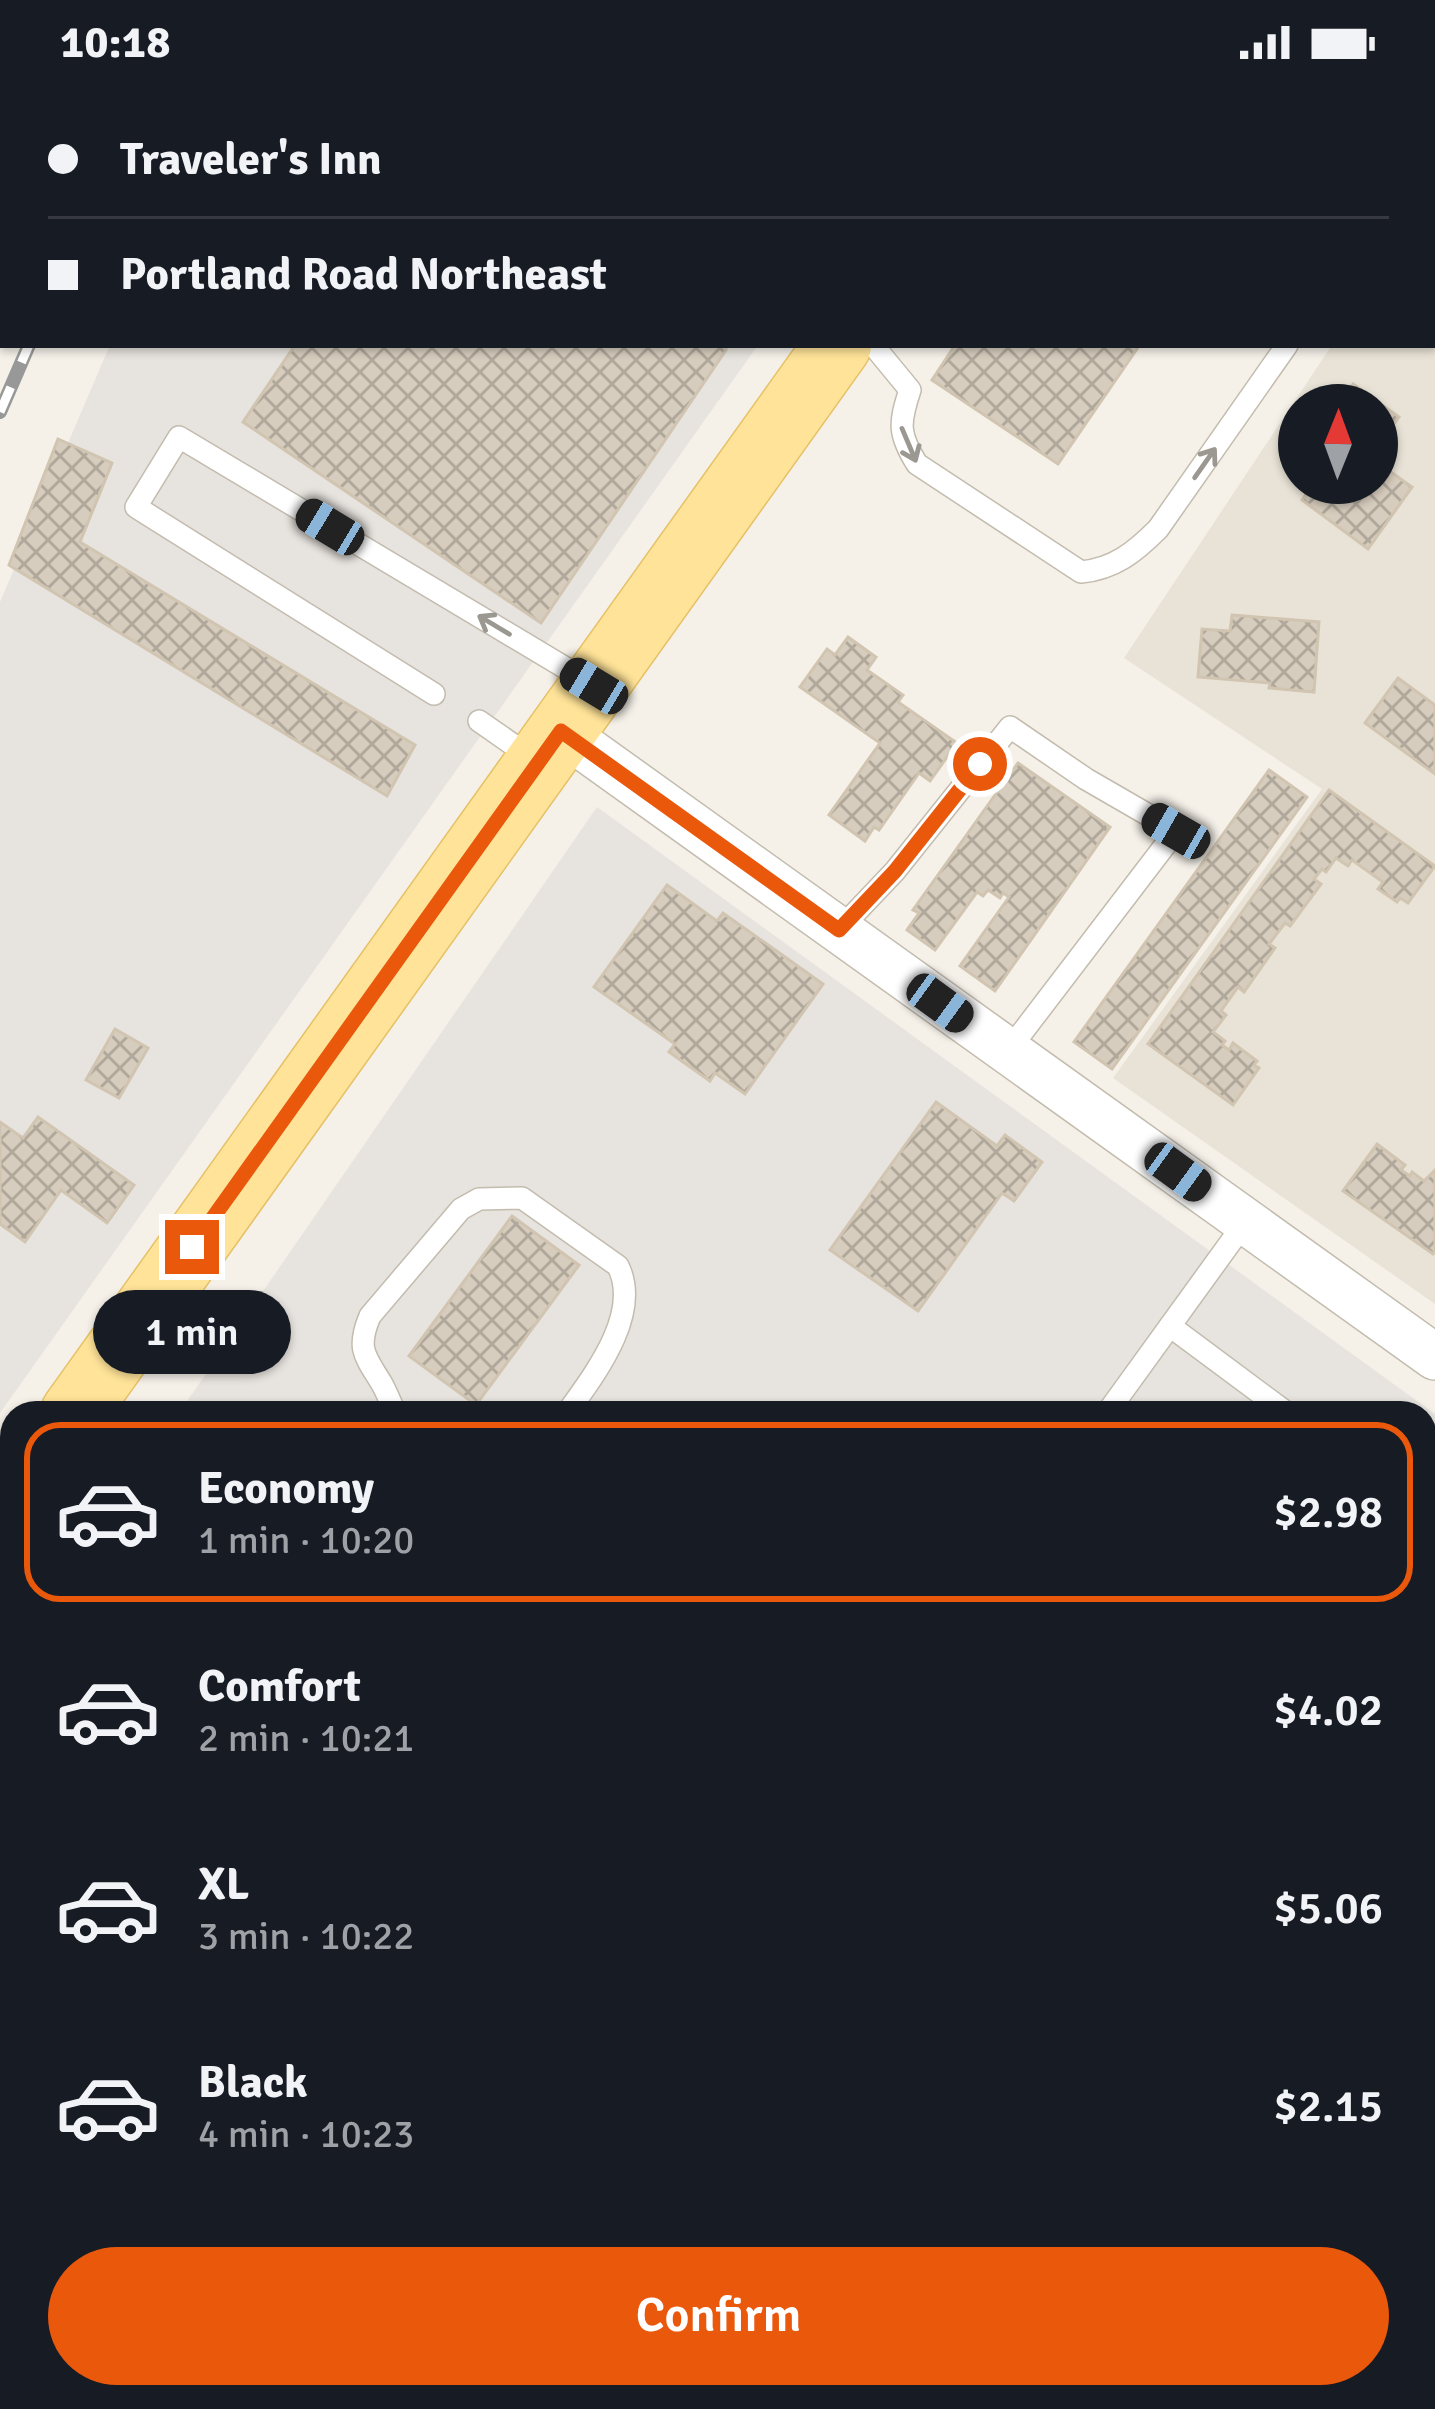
<!DOCTYPE html>
<meta charset="utf-8">
<style>
body{margin:0;font-family:Signika,sans-serif;background:#20242c;color:#f1f3f6;height:100vh;display:flex;flex-direction:column;font-size:45px;white-space:nowrap}
*{box-sizing:border-box;margin:0}
p{font-size:39px;color:#9ea1a6}
.icon{flex:none;width:66px;height:66px;fill:none;stroke:currentColor;stroke-width:2;stroke-linecap:round;stroke-linejoin:round}
.map{position:relative;flex:1;overflow:hidden}
.drawer{position:absolute;left:0px;top:1317px;width:1437px;height:1008px;display:flex;flex-direction:column;background:#171b24;border-radius:36px 36px 0 0;box-shadow:0 3px 9px #0004}
.drawer>*{flex:none}
.hud{position:absolute;left:0px;top:0px;width:1437px;height:264px;box-shadow:0 3px 9px #0004;display:grid;align-content:center;height:264px;padding:0 48px;background:#171b24}
.needle{width:78px;rotate:1deg}
.controls{position:absolute;left:1278px;top:300px;display:grid;gap:24px}
.controls a{display:grid;place-items:center;width:120px;height:120px;border-radius:50%;background:#171b24;box-shadow:0 3px 9px #0004;font-size:60px}
.end{position:absolute;width:54px;height:54px;margin:-27px;border:15px solid #ea580c;background:#fff;box-shadow:0 0 0 6px #fff}
.from{border-radius:50%}
.bubble{position:absolute;height:84px;border-radius:42px;background:#171b24;box-shadow:0 3px 9px #0004;font-size:39px;font-weight:600;line-height:84px;text-align:center}
.car{position:absolute;width:36px;height:72px;margin:-36px -18px;border-radius:15px;box-shadow:0 0 9px 3px #0007;background:linear-gradient(#222 24%,#8ab4d8 0 40%,#222 0 76%,#8ab4d8 0 86%,#222 0)}
.hud b{display:flex;align-items:center;gap:42px;height:114px;font-size:45px}
.hud b+b{border-top:3px solid #363941}
.hud i{width:30px;height:30px;background:#f1f3f6}
ul{padding:21px 0 0;list-style:none}
li{display:flex;align-items:center;gap:36px;height:180px;margin:0 24px 18px;padding:0 24px;border:6px solid transparent;border-radius:36px}
li div{flex:1}
li b{display:block;font-size:45px}
li em{font-style:normal;font-weight:600}
li.selected{border-color:#ea580c}
li>.icon{width:108px;height:108px;stroke-width:1.5}
.primary-button{display:flex;gap:24px;margin-top:auto;padding:24px 48px}
.primary-button a{flex:1;height:138px;border-radius:72px;background:#ea580c;color:#fff;font-size:48px;font-weight:600;line-height:138px;text-align:center}
.status{display:flex;justify-content:space-between;align-items:center;height:84px;padding:0 60px;background:#171b24;direction:ltr}
.status svg{height:33px;fill:currentColor}
.map>svg:first-child{display:block}
.residential{fill:#e9e3d7;fill-rule:evenodd}
.industrial{fill:#e7e3de}
.parking{fill:#e6e4e1}
.building{fill:url(#building-cross-hatch);stroke:#d1c5b1;stroke-width:3}
.lines{fill:none;stroke-linecap:round;stroke-linejoin:round}
.service-casing{stroke:#c3bcae;stroke-width:24}
.minor-casing{stroke:#c3bcae;stroke-width:48}
.tertiary-casing{stroke:#c3bcae;stroke-width:57}
.primary-casing{stroke:#e6c066;stroke-width:69}
.service{stroke:#fff;stroke-width:21}
.minor{stroke:#fff;stroke-width:45}
.tertiary{stroke:#fff;stroke-width:54}
.primary{stroke:#ffe398;stroke-width:66}
.rail-casing{stroke:#989898;stroke-width:14}
.rail{stroke:#fff;stroke-width:9;stroke-dasharray:27;stroke-linecap:butt}
.oneway{stroke:#9b9791}
.route{stroke:#ea580c;stroke-width:15}
</style>
<div class="status"><b>10:18</b><svg viewBox="0 0 49 12"><path d="M0 12V9h3v3zM5 12V6h3v6zM10 12V3h3v9zM15 12V0h3v12zM26 1h20v11H26zM47 4h2v5h-2z"/></svg></div>
<div class="map">
<svg width="1435" height="2325" viewBox="0 0 1435 2325">
<defs>
<pattern id="building-cross-hatch" width="8" height="8" patternUnits="userSpaceOnUse" patternTransform="scale(3)"><rect width="8" height="8" fill="#d7cdbe"/><path d="M0 0l8 8M0 8l8-8" fill="none" stroke="#b0a89b"/></pattern>
</defs>
<rect width="100%" height="100%" fill="#f5f1e9"/>
<path class="residential" d="M1434,213L1435,214V1220L1113,994L1322,705L1124,574L1332,261H1434ZM1299,321H1377V399H1299Z"/>
<g class="industrial">
<polygon points="222,0 943,0 941,3 221,3"/>
<polygon points="110,261 758,261 0,1329 0,518"/>
<polygon points="597,723 1435,1330 1435,2325 0,2325 0,1588 12,1571 12,2313 1425,2313 1425,1329 179,1329"/>
</g>
<polygon class="parking" points="0,1712 12,1720 12,2168 0,2160"/>
<g class="building">
<polygon points="295,261 726,261 726,266 541,539 243,338"/>
<polygon points="955,261 1138,261 1139,262 1058,380 932,296"/>
<polygon points="1353,300 1399,333 1377,362 1377,321 1338,321"/>
<polygon points="58,355 112,379 80,458 415,661 387,712 9,481"/>
<polygon points="1377,378 1412,403 1368,465 1302,416 1314,399 1377,399"/>
<polygon points="1232,531 1319,538 1314,608 1269,604 1270,599 1198,593 1202,545 1230,547"/>
<polygon points="848,553 876,573 867,586 903,611 898,618 957,659 930,697 919,689 879,746 874,743 865,757 829,731 880,659 800,603 827,565 835,571"/>
<polygon points="1398,594 1435,621 1435,690 1365,639"/>
<polygon points="1018,679 1110,743 995,907 960,882 1009,813 1003,809 1000,814 988,806 983,812 977,808 935,866 907,846 919,829 913,826"/>
<polygon points="1269,686 1307,713 1112,985 1074,958"/>
<polygon points="1329,706 1435,782 1408,819 1400,814 1397,818 1378,805 1383,798 1352,776 1348,782 1336,774 1326,788 1322,785 1314,795 1321,800 1290,842 1285,839 1269,860 1275,864 1244,908 1238,903 1221,927 1226,931 1213,948 1225,957 1222,961 1229,966 1233,959 1257,977 1254,981 1259,984 1233,1021 1148,960"/>
<polygon points="667,801 717,837 723,829 823,900 745,1010 715,989 710,997 669,968 675,960 594,903"/>
<polygon points="115,945 148,964 119,1014 86,996"/>
<polygon points="936,1018 997,1062 1005,1051 1042,1078 1014,1117 1002,1109 918,1227 830,1166"/>
<polygon points="38,1033 134,1101 107,1139 61,1106 25,1158 0,1140 0,1038 23,1054"/>
<polygon points="1377,1060 1405,1081 1401,1086 1410,1092 1412,1088 1424,1097 1435,1086 1435,1167 1433,1170 1343,1107"/>
<polygon points="512,1132 579,1181 476,1321 409,1272"/>
<polygon points="1425,1600 1435,1608 1435,2016 1425,2008"/>
<polygon points="433,2313 509,2313 500,2325 424,2325"/>
<polygon points="547,2313 623,2313 615,2325 538,2325"/>
</g>
<g class="lines">
<defs>
<g id="service">
<polyline points="522,0 526,3"/>
<polyline points="927,0 931,3"/>
<polyline points="814,3 816,0"/>
<path d="M873,261L910,306C899,339 898,350 917,380L1081,488C1114,485 1135,468 1158,445L1287,261"/>
<polyline points="434,610 136,423 179,353 589,598"/>
<polyline points="479,637 532,674"/>
<polyline points="839,846 895,787 1010,643 1086,695 1176,747 1008,967"/>
<polyline points="1170,1242 1287,1329"/>
<path d="M395,1329C391,1319 387,1309 382,1300C365,1272 356,1265 370,1232L461,1125L479,1115L522,1114L618,1182C642,1230 594,1291 567,1329"/>
<polyline points="1107,1329 1246,1137"/>
<polyline points="1425,1431 1435,1439"/>
<polyline points="0,1577 12,1560"/>
<polyline points="0,1757 12,1765"/>
<polyline points="0,1876 12,1884"/>
<polyline points="0,2100 12,2084"/>
<polyline points="1425,2162 1435,2169"/>
<polyline points="0,2285 12,2266"/>
<polyline points="874,2313 868,2320 876,2325"/>
<polyline points="977,2325 989,2313"/>
<polyline points="1308,2325 1317,2313"/>
</g>
<polyline id="minor" points="561,647 1435,1273"/>
<polyline id="tertiary" points="1400,2313 1417,2325"/>
<g id="primary">
<polyline points="1022,3 1024,0"/>
<polyline points="74,1329 838,261"/>
<polyline points="0,1429 12,1413"/>
</g>
</defs>
<use href="#service" class="service-casing"/>
<use href="#minor" class="minor-casing"/>
<use href="#tertiary" class="tertiary-casing"/>
<use href="#primary" class="primary-casing"/>
<use href="#service" class="service"/>
<use href="#minor" class="minor"/>
<use href="#tertiary" class="tertiary"/>
<use href="#primary" class="primary"/>
<defs>
<g id="rail">
<polyline points="140,3 141,0"/>
<polyline points="0,328 29,261"/>
</g>
</defs>
<use href="#rail" class="rail-casing"/>
<use href="#rail" class="rail"/>
</g>
<defs><path id="oneway-shaft" d="M-6 0H5M1.5-3L5.5 0L1.5 3" fill="none" stroke-width="1.6" stroke-linecap="round" stroke-linejoin="round" transform="scale(3)"/></defs>
<g class="oneway">
<use href="#oneway-shaft" transform="translate(909 361) rotate(67)"/>
<use href="#oneway-shaft" transform="translate(1205 379) rotate(-55)"/>
<use href="#oneway-shaft" transform="translate(494 541) rotate(-149)"/>
</g>
<g class="lines">
<polyline class="route" points="192,1163 561,647 839,846 895,787 980,680"/>
</g>
</svg>
<div class="controls">
<a><svg class="needle" viewBox="-14 -14 28 28"><path d="M0-13l5 13h-10z" fill="#e53935"/><path d="M0 13l5-13h-10z" fill="#9ea1a6"/></svg></a>
</div>
<i class="end from" style="left:980px;top:680px"></i>
<i class="end" style="left:192px;top:1163px"></i>
<div class="bubble" style="left:93px;top:1206px;width:198px">1 min</div>
<i class="car" style="left:330px;top:443px;rotate:301deg"></i>
<i class="car" style="left:594px;top:602px;rotate:301deg"></i>
<i class="car" style="left:1176px;top:747px;rotate:300deg"></i>
<i class="car" style="left:940px;top:919px;rotate:126deg"></i>
<i class="car" style="left:1178px;top:1088px;rotate:126deg"></i>
<div class="hud">
<b><i class="from"></i>Traveler's Inn</b>
<b><i></i>Portland Road Northeast</b>
</div>
<section class="drawer">
<ul>
<li class="selected"><svg class="icon" aria-label="car" viewBox="0 0 24 24"><path d="M5 17H2v-5l4-1 3-4h7l3 4 3 1v5h-3M9 17h6M6 11h13"/><circle cx="7" cy="17" r="2"/><circle cx="17" cy="17" r="2"/></svg><div><b>Economy</b><p>1 min · 10:20</p></div><em>$2.98</em></li>
<li><svg class="icon" aria-label="car" viewBox="0 0 24 24"><path d="M5 17H2v-5l4-1 3-4h7l3 4 3 1v5h-3M9 17h6M6 11h13"/><circle cx="7" cy="17" r="2"/><circle cx="17" cy="17" r="2"/></svg><div><b>Comfort</b><p>2 min · 10:21</p></div><em>$4.02</em></li>
<li><svg class="icon" aria-label="car" viewBox="0 0 24 24"><path d="M5 17H2v-5l4-1 3-4h7l3 4 3 1v5h-3M9 17h6M6 11h13"/><circle cx="7" cy="17" r="2"/><circle cx="17" cy="17" r="2"/></svg><div><b>XL</b><p>3 min · 10:22</p></div><em>$5.06</em></li>
<li><svg class="icon" aria-label="car" viewBox="0 0 24 24"><path d="M5 17H2v-5l4-1 3-4h7l3 4 3 1v5h-3M9 17h6M6 11h13"/><circle cx="7" cy="17" r="2"/><circle cx="17" cy="17" r="2"/></svg><div><b>Black</b><p>4 min · 10:23</p></div><em>$2.15</em></li>
</ul>
<div class="primary-button"><a>Confirm</a></div>
</section>
</div>
